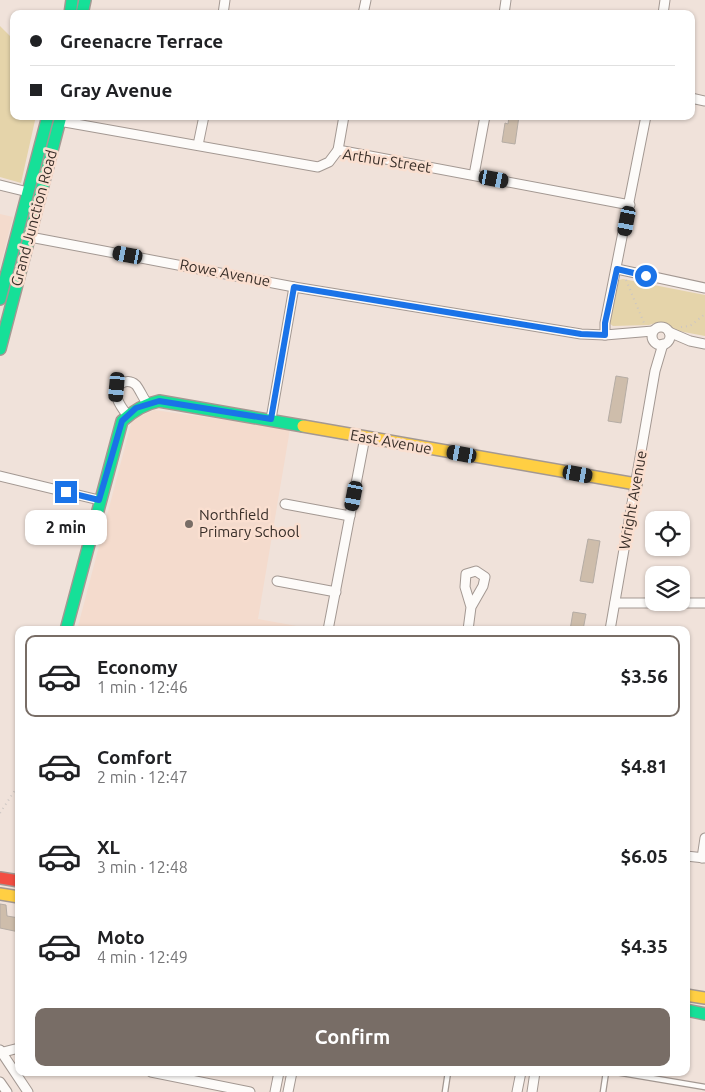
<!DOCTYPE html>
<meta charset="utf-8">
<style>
body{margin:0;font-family:Ubuntu,sans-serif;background:#f2f2f2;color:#202124;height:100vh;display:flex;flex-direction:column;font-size:19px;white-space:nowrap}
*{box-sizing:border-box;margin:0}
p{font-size:16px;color:#757577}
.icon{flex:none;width:28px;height:28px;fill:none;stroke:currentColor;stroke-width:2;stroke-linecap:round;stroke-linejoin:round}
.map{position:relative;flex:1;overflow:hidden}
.details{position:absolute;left:15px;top:626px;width:675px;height:450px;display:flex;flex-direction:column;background:#fff;border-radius:10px;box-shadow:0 1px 4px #0004}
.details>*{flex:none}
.top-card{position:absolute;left:10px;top:10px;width:685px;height:110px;border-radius:10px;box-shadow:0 1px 4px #0004;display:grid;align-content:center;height:110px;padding:0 20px;background:#fff}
.buttons{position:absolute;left:645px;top:511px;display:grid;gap:10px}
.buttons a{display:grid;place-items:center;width:45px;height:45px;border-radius:10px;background:#fff;box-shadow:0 1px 4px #0004;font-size:25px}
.end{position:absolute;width:22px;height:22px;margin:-11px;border:6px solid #1a73e8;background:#fff;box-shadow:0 0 0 2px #fff}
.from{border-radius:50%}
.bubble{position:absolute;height:35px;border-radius:10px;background:#fff;box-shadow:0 1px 4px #0004;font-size:16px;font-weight:600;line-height:35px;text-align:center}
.car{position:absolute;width:15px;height:30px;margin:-15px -8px;border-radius:6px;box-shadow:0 0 4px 1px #0007;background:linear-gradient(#222 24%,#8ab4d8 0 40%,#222 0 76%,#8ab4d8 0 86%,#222 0)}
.top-card b{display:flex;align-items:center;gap:18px;height:48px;font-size:19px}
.top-card b+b{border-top:1px solid #e0e0e0}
.top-card i{width:12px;height:12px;background:#202124}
ul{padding:9px 0 0;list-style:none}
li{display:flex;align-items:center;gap:15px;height:82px;margin:0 10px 8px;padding:0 10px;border:2px solid transparent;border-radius:10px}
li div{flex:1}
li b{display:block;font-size:19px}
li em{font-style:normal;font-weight:600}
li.selected{border-color:#786d66}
li>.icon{width:45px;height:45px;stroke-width:1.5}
.primary-button{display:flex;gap:10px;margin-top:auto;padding:10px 20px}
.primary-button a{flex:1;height:58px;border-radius:10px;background:#786d66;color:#fff;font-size:20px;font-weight:600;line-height:58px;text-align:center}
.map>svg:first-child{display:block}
.built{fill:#f4dbcd}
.green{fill:#e5d4aa}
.building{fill:#cebdab;stroke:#b5aca4}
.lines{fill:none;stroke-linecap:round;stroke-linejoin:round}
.lane-casing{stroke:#a39892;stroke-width:7}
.street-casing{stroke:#a39892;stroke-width:11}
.fast-casing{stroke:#a39892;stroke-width:14}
.slow-casing{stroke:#a39892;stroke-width:14}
.jam-casing{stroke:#a39892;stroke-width:14}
.path{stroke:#ccc6c3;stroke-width:2;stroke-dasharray:1 4;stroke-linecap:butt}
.lane{stroke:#fdfbf9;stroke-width:4.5}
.street{stroke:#fdfbf9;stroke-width:9}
.fast{stroke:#16e098;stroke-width:11}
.slow{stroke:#ffcf43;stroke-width:11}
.jam{stroke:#f24e42;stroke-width:11}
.route{stroke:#1a73e8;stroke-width:6}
.poi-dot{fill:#786d66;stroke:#fadfd0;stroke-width:2}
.labels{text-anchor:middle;stroke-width:5;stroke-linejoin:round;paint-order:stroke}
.street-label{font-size:15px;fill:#382e28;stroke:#fadfd0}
.poi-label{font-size:15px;fill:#382e28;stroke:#fadfd0;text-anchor:start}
</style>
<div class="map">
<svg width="705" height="1092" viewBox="0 0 705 1092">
<rect width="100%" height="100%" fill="#f0e2da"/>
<g class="built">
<polygon points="0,214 13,217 0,267"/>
<polygon points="154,410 290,429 258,619 319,630 77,630 132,420"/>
</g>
<g class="green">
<polygon points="0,26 14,40 14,116 36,116 21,183 0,177"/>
<polygon points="623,279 705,295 705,336 673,330 659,322 649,325 613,326 609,323 616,284 619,280"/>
</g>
<g class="building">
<polygon points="509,116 519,116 515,144 502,142 505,123 508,124"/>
<polygon points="616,376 628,378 621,423 608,421"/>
<polygon points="653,512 678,516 678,520 651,520"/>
<polygon points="588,539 600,541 593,583 580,581"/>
<polygon points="573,612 586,614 583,630 570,630"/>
<polygon points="0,904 6,905 7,916 19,918 19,932 0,928"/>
</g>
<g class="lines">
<defs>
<g id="lane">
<polyline points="616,1072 705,1087"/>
<polyline points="445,1092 448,1072"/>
<polyline points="603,1092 606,1072"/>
</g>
<g id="street">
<polyline points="223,14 225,0"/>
<polyline points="363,14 366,0"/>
<polyline points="504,14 506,0"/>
<polyline points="663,14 665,0"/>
<polyline points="691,98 705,101"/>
<polyline points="59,121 318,167 329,162 338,150 630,205"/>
<polyline points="198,145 204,116"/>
<polyline points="338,150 344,116"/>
<polyline points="474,175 485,116"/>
<polyline points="0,185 28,192"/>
<polyline points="30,237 294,287 581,334 605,335 653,331"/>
<polyline points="617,269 705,288"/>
<circle cx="661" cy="336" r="9"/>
<polyline points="669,332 690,341 705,344"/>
<polyline points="605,335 605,323 646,116"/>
<path d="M128,416C124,411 119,404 117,398C113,386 126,376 136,385C140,390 143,398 147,403"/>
<polyline points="271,419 294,287"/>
<polyline points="0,476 99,500"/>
<polyline points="285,504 350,516"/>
<polyline points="277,581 336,592"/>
<polyline points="615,603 705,603"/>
<polyline points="328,630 365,437"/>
<polyline points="468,630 471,607 483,586 485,577 476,571 466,574 465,587 471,607"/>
<polyline points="610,630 655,371 663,344"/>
<polyline points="686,856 705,858"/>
<polyline points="702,858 705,838"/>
<polyline points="0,1050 28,1092"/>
<polyline points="0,1053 19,1048"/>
<polyline points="151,1072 250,1092"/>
<polyline points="0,1082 7,1092"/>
<polyline points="275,1092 279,1072"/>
<polyline points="288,1092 292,1072"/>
<polyline points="517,1092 521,1072"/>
<polyline points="532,1092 535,1072"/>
</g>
<g id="fast">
<polyline points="70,14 72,0"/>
<polyline points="82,14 85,0"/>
<polyline points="0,299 48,116"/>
<polyline points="0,349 61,116"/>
<path d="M66,630L122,421C133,411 144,404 159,401L303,426"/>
<polyline points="686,1010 705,1014"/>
</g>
<g id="slow">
<polyline points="303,426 636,484"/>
<polyline points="0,894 19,897"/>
<polyline points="686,995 705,998"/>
</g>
<polyline id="jam" points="0,878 19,881"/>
</defs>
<use href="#lane" class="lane-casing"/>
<use href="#street" class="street-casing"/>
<use href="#fast" class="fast-casing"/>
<use href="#slow" class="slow-casing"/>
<use href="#jam" class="jam-casing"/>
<g class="path">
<polyline points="626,280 644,323"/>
<polyline points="681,327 690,326 705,314"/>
<polyline points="0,813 19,784"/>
</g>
<use href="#lane" class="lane"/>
<use href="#street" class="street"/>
<use href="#fast" class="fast"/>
<use href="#slow" class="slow"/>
<use href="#jam" class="jam"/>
</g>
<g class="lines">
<polyline class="route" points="66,492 99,500 122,421 136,408 159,401 271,419 294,287 581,334 605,335 605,323 617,269 646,276"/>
</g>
<circle class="poi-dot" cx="189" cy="524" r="5"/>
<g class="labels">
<g class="street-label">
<text transform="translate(387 161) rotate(9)" y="5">Arthur Street</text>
<text transform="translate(34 218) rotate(-75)" y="5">Grand Junction Road</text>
<text transform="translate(225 273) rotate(11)" y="5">Rowe Avenue</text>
<text transform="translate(391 442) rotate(10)" y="5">East Avenue</text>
<text transform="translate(633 500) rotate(-80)" y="5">Wright Avenue</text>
</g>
<g class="poi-label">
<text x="199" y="520">Northfield<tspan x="199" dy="17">Primary School</tspan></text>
</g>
</g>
</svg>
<div class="buttons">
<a><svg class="icon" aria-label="locate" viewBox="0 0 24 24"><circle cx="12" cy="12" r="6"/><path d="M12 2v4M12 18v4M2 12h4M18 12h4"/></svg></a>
<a><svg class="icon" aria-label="layers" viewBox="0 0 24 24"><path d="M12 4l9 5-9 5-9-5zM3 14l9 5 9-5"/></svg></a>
</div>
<i class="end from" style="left:646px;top:276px"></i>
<i class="end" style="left:66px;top:492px"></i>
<div class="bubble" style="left:25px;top:510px;width:82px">2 min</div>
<i class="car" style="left:494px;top:179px;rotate:101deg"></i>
<i class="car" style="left:627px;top:221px;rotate:191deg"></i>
<i class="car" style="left:128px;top:255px;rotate:281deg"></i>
<i class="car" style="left:117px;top:387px;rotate:185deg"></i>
<i class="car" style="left:462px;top:454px;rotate:280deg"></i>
<i class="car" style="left:578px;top:474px;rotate:100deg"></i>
<i class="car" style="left:354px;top:496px;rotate:191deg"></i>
<div class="top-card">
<b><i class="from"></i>Greenacre Terrace</b>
<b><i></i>Gray Avenue</b>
</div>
<section class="details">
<ul>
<li class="selected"><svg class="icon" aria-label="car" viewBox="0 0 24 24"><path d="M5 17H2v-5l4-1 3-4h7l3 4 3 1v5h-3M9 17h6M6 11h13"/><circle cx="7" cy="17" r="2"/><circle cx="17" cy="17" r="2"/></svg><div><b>Economy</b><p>1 min · 12:46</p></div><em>$3.56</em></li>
<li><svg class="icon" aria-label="car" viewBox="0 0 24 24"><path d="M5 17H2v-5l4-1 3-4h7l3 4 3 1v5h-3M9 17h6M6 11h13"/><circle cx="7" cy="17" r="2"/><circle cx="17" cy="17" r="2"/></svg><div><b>Comfort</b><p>2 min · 12:47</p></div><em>$4.81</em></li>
<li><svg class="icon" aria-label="car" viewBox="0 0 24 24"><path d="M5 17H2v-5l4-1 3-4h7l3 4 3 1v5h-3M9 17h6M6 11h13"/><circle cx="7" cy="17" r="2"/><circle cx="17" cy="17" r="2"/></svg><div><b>XL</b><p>3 min · 12:48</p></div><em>$6.05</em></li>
<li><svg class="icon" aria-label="car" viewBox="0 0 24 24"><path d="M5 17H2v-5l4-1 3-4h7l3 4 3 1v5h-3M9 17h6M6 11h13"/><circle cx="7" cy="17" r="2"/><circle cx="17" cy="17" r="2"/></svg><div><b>Moto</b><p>4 min · 12:49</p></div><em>$4.35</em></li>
</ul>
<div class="primary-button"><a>Confirm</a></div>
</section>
</div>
